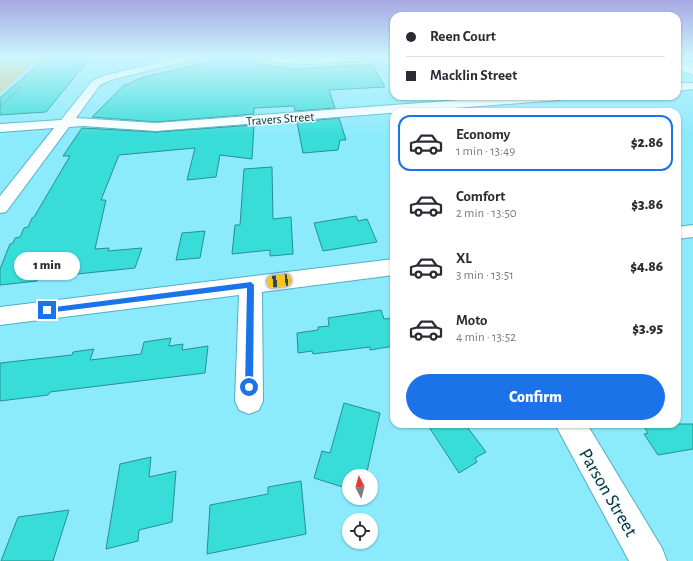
<!DOCTYPE html>
<meta charset="utf-8">
<style>
body{margin:0;font-family:"Alegreya Sans",sans-serif;background:#f7f7f7;color:#2b2b33;height:100vh;display:flex;flex-direction:column;font-size:15px;white-space:nowrap}
*{box-sizing:border-box;margin:0}
p{font-size:13px;color:#7c7c81}
.icon{flex:none;width:22px;height:22px;fill:none;stroke:currentColor;stroke-width:2;stroke-linecap:round;stroke-linejoin:round}
.map{position:relative;flex:1;overflow:hidden}
.details{position:absolute;left:390px;top:108px;width:291px;height:320px;display:flex;flex-direction:column;background:#fff;border-radius:12px;box-shadow:0 1px 3px #0004}
.details>*{flex:none}
.hud{position:absolute;left:390px;top:12px;width:291px;height:88px;border-radius:12px;box-shadow:0 1px 3px #0004;display:grid;align-content:center;height:88px;padding:0 16px;background:#fff}
.needle{width:26px;rotate:354deg}
.tools{position:absolute;left:342px;top:469px;display:grid;gap:8px}
.tools a{display:grid;place-items:center;width:36px;height:36px;border-radius:50%;background:#fff;box-shadow:0 1px 3px #0004;font-size:20px}
.end{position:absolute;width:18px;height:18px;margin:-9px;border:5px solid #1a73e8;background:#fff;box-shadow:0 0 0 2px #fff}
.from{border-radius:50%}
.bubble{position:absolute;height:28px;border-radius:14px;background:#fff;box-shadow:0 1px 3px #0004;font-size:13px;font-weight:800;line-height:28px;text-align:center}
.car{position:absolute;width:12px;height:24px;margin:-12px -6px;border-radius:5px;box-shadow:0 0 3px 1px #0007;background:linear-gradient(#f5c518 24%,#345 0 40%,#f5c518 0 76%,#345 0 86%,#f5c518 0)}
.hud b{display:flex;align-items:center;gap:14px;height:38px;font-size:15px}
.hud b+b{border-top:1px solid #e1e1e2}
.hud i{width:10px;height:10px;background:#2b2b33}
ul{padding:7px 0 0;list-style:none}
li{display:flex;align-items:center;gap:12px;height:56px;margin:0 8px 6px;padding:0 8px;border:2px solid transparent;border-radius:12px}
li div{flex:1}
li b{display:block;font-size:15px}
li em{font-style:normal;font-weight:800}
li.current{border-color:#1a73e8}
li>.icon{width:36px;height:36px;stroke-width:1.5}
.primary-button{display:flex;gap:8px;margin-top:auto;padding:8px 16px}
.primary-button a{flex:1;height:46px;border-radius:24px;background:#1a73e8;color:#fff;font-size:16px;font-weight:800;line-height:46px;text-align:center}
.map>svg:first-child{display:block}
.green{fill:#d8c37f}
.building{fill:#38dcd8;stroke:#25918f}
.lines{fill:none;stroke-linecap:round;stroke-linejoin:round}
.minor-casing{stroke:#50afc2;stroke-width:2}
.major-casing{stroke:#50afc2;stroke-width:2}
.path{stroke:#5198a6;stroke-width:1.5;stroke-dasharray:1.5 1.5;stroke-linecap:butt}
.minor{fill:#fff;fill-rule:evenodd}
.major{fill:#fff;fill-rule:evenodd}
.route{fill:#1a73e8}
.labels{text-anchor:middle;stroke-width:3;stroke-linejoin:round;paint-order:stroke}
.far-street-label{font-size:13px;fill:#07323a;stroke:#f3fcfe}
.near-street-label{font-size:19px;fill:#07323a;stroke:#f3fcfe}
</style>
<div class="map">
<svg width="693" height="561" viewBox="0 0 693 561">
<rect width="100%" height="100%" fill="#8ceafd"/>
<polygon class="green" points="37,60 0,93 0,62"/>
<g class="building">
<polygon points="47,57 91,57 46,112 0,115 0,98"/>
<polygon points="230,57 245,57 259,64 296,69 372,64 385,87 329,90 335,108 295,111 294,106 254,108 254,114 156,122 92,117 123,86 144,77"/>
<polygon points="339,118 346,140 340,140 338,150 303,153 297,122"/>
<polygon points="254,125 252,159 220,155 216,177 187,180 195,148 119,155 101,200 106,200 95,249 109,248 108,251 142,248 135,268 39,278 37,281 0,285 0,269 10,244 13,243 15,238 20,237 24,228 28,227 32,218 34,217 70,156 63,156 82,128 156,132"/>
<polygon points="272,167 273,219 291,217 293,254 270,256 270,250 232,254 235,225 240,225 244,169"/>
<polygon points="356,216 358,221 367,219 377,242 323,251 314,223"/>
<polygon points="205,231 200,258 176,260 182,233"/>
<polygon points="381,310 384,319 394,318 394,346 370,350 370,347 313,354 312,351 298,353 297,333 318,330 318,327 329,326 328,318"/>
<polygon points="171,338 169,346 183,344 182,350 208,346 205,373 50,392 48,395 0,401 0,363 72,355 73,352 94,349 90,360 141,354 144,342"/>
<polygon points="344,403 380,413 366,476 349,476 349,489 314,478 322,451 330,453"/>
<polygon points="427,424 465,424 486,452 475,458 477,462 459,473"/>
<polygon points="642,424 693,424 693,449 658,455 644,434 648,433"/>
<polygon points="151,457 149,477 176,471 172,522 139,530 138,541 106,549 120,464"/>
<polygon points="301,481 306,534 207,554 210,505 268,494 268,487"/>
<polygon points="69,510 53,561 1,561 18,517"/>
</g>
<g class="lines">
<defs>
<g id="minor">
<polygon points="179,57 197,57 196,59 111,80 100,85 76,118 156,123 512,96 566,96 560,100 156,131 83,126 69,127 6,212 0,213 0,196 54,128 0,132 0,124 61,120 92,81 103,76"/>
<path d="M261,57H374L369,60C334,62 297,68 262,59Z"/>
<polygon points="677,62 693,68 693,75 677,69"/>
<polygon points="677,83 693,83 693,89 677,91"/>
<polygon points="693,225 693,237 677,239 677,227"/>
<polygon points="394,259 394,275 262,292 263,401 259,410 249,414 239,410 235,401 239,295 0,325 0,307"/>
<polygon points="555,424 587,424 662,548 667,561 629,561"/>
</g>
<polygon id="major" points="677,60 693,63 693,69 677,66"/>
</defs>
<use href="#minor" class="minor-casing"/>
<use href="#major" class="major-casing"/>
<g class="path">
<polyline points="34,67 44,57"/>
<polyline points="75,70 85,57"/>
<polyline points="0,107 21,87"/>
</g>
<use href="#minor" class="minor"/>
<use href="#major" class="major"/>
</g>
<linearGradient id="sky" x2="0" y2="1"><stop stop-color="#a7a8e2"/><stop offset="0.42" stop-color="#cbf6fe"/><stop offset="1" stop-color="#cbf6fe" stop-opacity="0"/></linearGradient>
<rect width="693" height="136" fill="url(#sky)"/>
<polygon class="route" points="251,282 254,285 253,387 249,390 245,387 247,288 47,313 44,310 47,308"/>
<g class="labels">
<g class="far-street-label">
<text transform="translate(280 118) rotate(-4)" y="5">Travers Street</text>
</g>
<g class="near-street-label">
<text transform="translate(609 492) rotate(60)" y="7">Parson Street</text>
</g>
</g>
</svg>
<div class="tools">
<a><svg class="needle" viewBox="-14 -14 28 28"><path d="M0-13l5 13h-10z" fill="#e53935"/><path d="M0 13l5-13h-10z" fill="#7c7c81"/></svg></a>
<a><svg class="icon" aria-label="locate" viewBox="0 0 24 24"><circle cx="12" cy="12" r="6"/><path d="M12 2v4M12 18v4M2 12h4M18 12h4"/></svg></a>
</div>
<i class="end from" style="left:249px;top:387px"></i>
<i class="end" style="left:47px;top:310px"></i>
<div class="bubble" style="left:14px;top:252px;width:66px">1 min</div>
<i class="car" style="left:279px;top:281px;rotate:263deg"></i>
<div class="hud">
<b><i class="from"></i>Reen Court</b>
<b><i></i>Macklin Street</b>
</div>
<section class="details">
<ul>
<li class="current"><svg class="icon" aria-label="car" viewBox="0 0 24 24"><path d="M5 17H2v-5l4-1 3-4h7l3 4 3 1v5h-3M9 17h6M6 11h13"/><circle cx="7" cy="17" r="2"/><circle cx="17" cy="17" r="2"/></svg><div><b>Economy</b><p>1 min · 13:49</p></div><em>$2.86</em></li>
<li><svg class="icon" aria-label="car" viewBox="0 0 24 24"><path d="M5 17H2v-5l4-1 3-4h7l3 4 3 1v5h-3M9 17h6M6 11h13"/><circle cx="7" cy="17" r="2"/><circle cx="17" cy="17" r="2"/></svg><div><b>Comfort</b><p>2 min · 13:50</p></div><em>$3.86</em></li>
<li><svg class="icon" aria-label="car" viewBox="0 0 24 24"><path d="M5 17H2v-5l4-1 3-4h7l3 4 3 1v5h-3M9 17h6M6 11h13"/><circle cx="7" cy="17" r="2"/><circle cx="17" cy="17" r="2"/></svg><div><b>XL</b><p>3 min · 13:51</p></div><em>$4.86</em></li>
<li><svg class="icon" aria-label="car" viewBox="0 0 24 24"><path d="M5 17H2v-5l4-1 3-4h7l3 4 3 1v5h-3M9 17h6M6 11h13"/><circle cx="7" cy="17" r="2"/><circle cx="17" cy="17" r="2"/></svg><div><b>Moto</b><p>4 min · 13:52</p></div><em>$3.95</em></li>
</ul>
<div class="primary-button"><a>Confirm</a></div>
</section>
</div>
